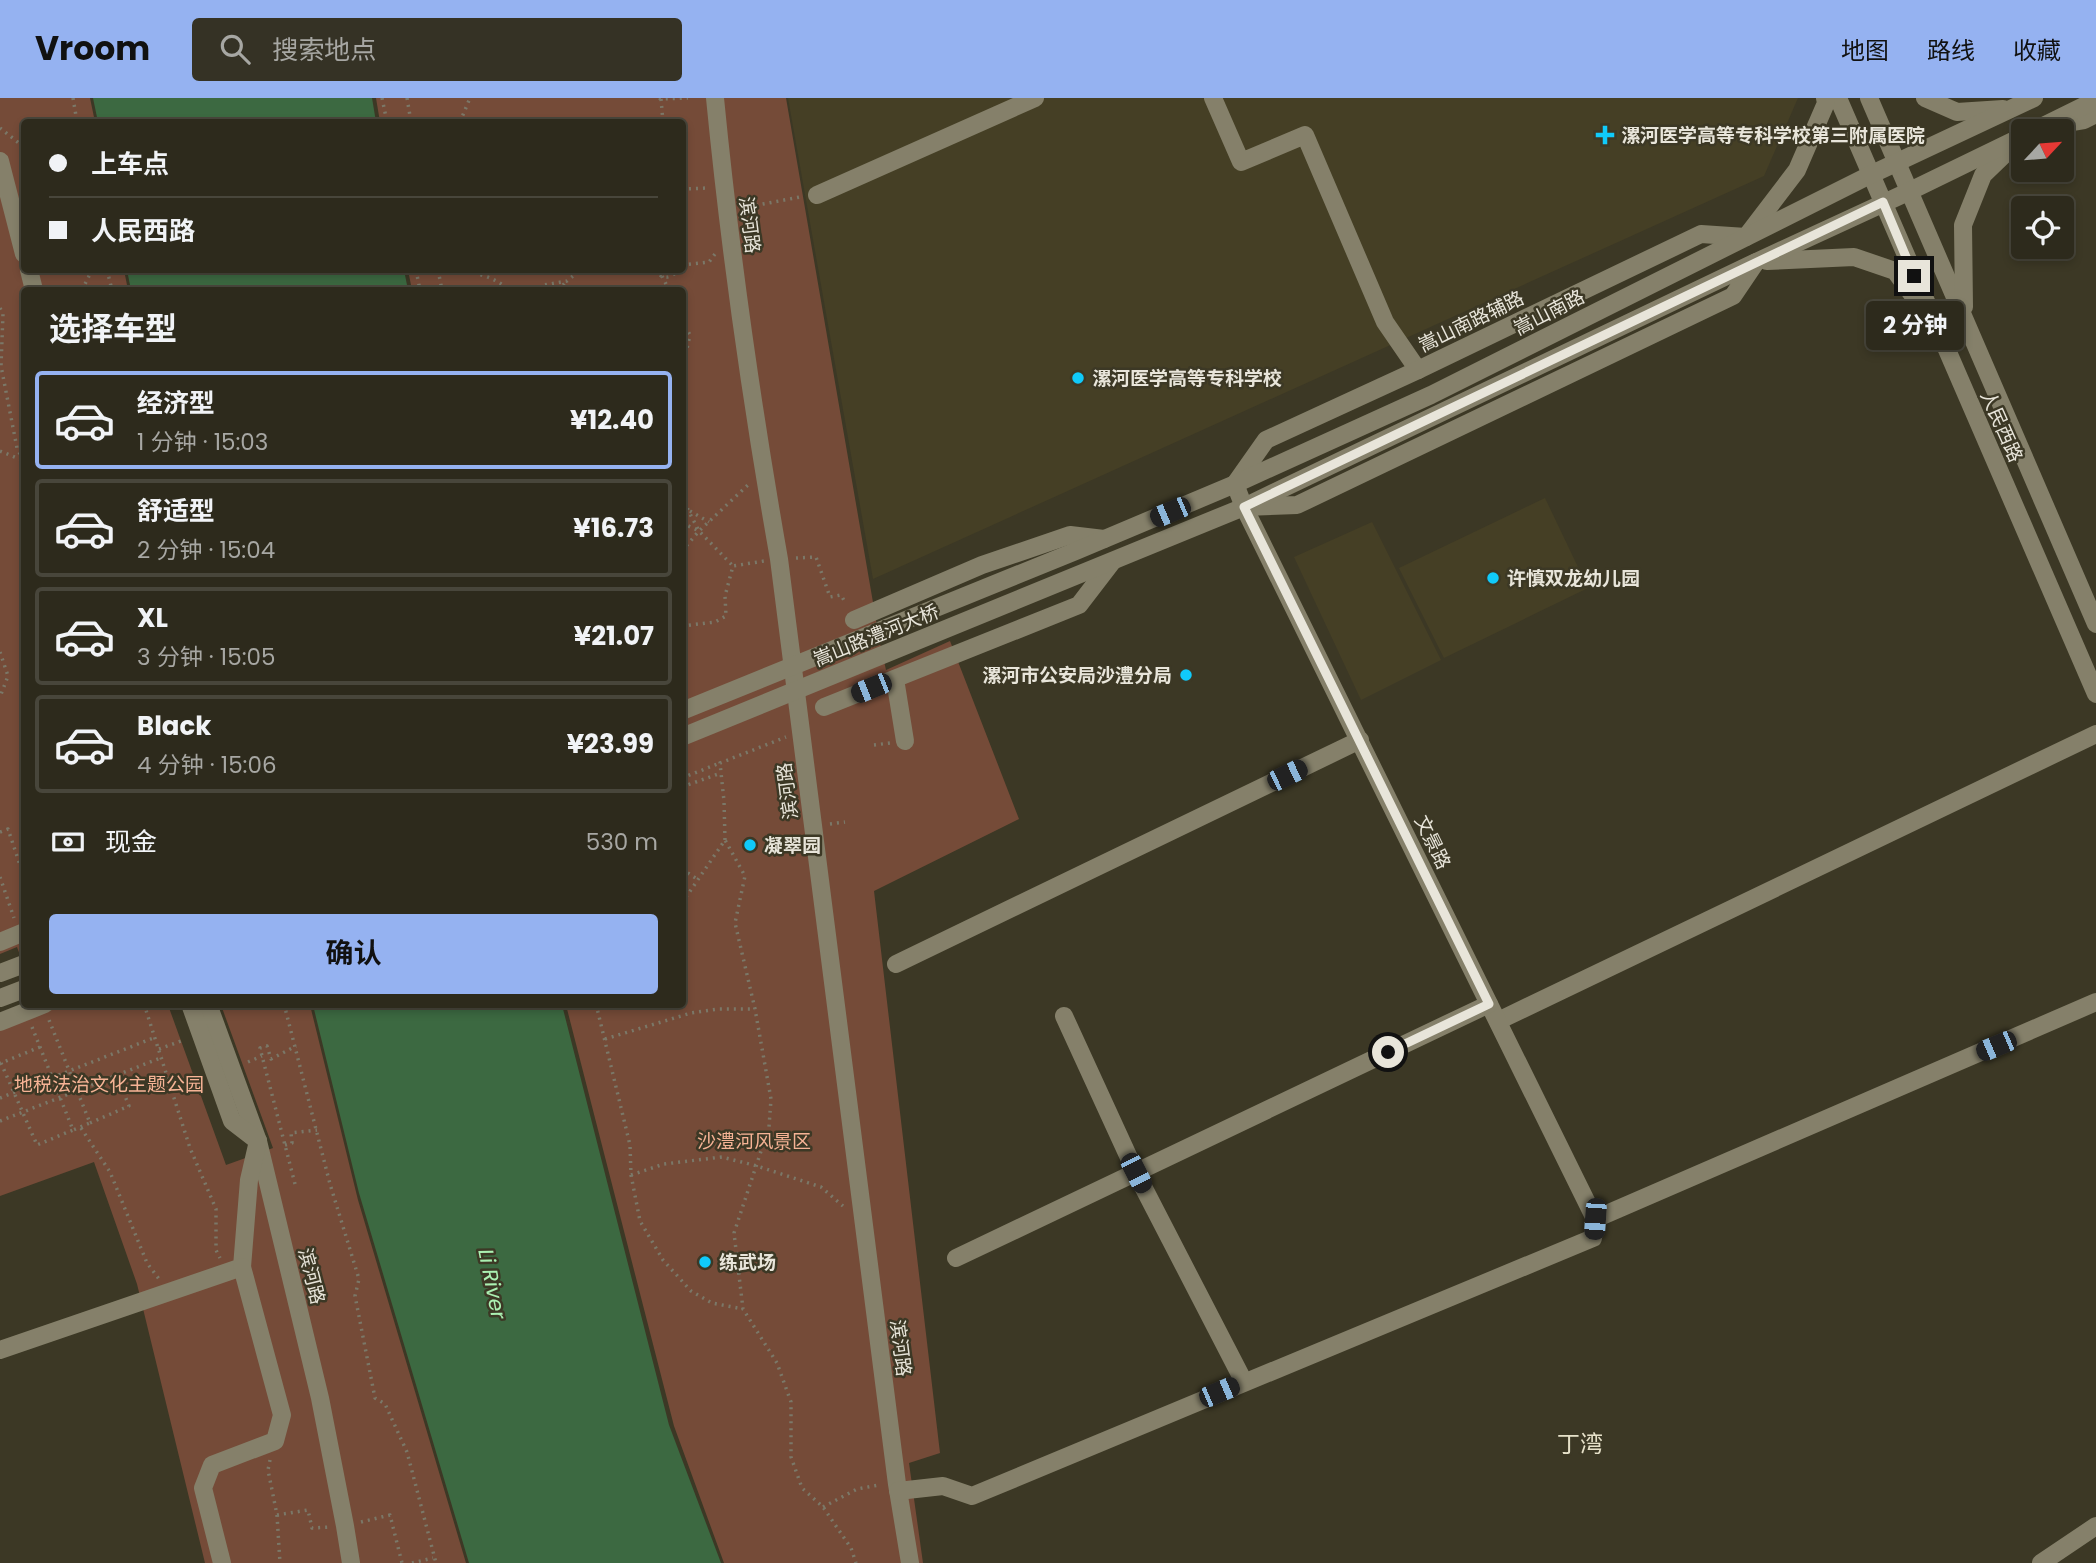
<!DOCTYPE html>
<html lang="zh">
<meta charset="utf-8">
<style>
body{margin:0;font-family:Poppins,"Noto Sans SC",sans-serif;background:#353225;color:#f1f3f6;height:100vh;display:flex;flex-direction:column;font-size:26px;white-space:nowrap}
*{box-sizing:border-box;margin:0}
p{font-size:23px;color:#a7a7a3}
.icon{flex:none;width:38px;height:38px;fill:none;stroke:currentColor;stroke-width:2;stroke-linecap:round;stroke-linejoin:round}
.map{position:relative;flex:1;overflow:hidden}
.panel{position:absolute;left:21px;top:189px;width:665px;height:721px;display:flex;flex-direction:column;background:#2d2a1c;border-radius:7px;box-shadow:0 4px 10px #0003,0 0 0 2px #48463b}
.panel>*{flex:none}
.hud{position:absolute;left:21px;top:21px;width:665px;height:154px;border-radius:7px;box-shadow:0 4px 10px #0003,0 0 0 2px #48463b;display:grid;align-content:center;height:154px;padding:0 28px;background:#2d2a1c}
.needle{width:46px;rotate:64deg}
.buttons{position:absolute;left:2011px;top:21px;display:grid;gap:14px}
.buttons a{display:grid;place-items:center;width:63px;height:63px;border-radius:7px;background:#2d2a1c;box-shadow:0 4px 10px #0003,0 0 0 2px #48463b;font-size:35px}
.end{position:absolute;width:32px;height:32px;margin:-16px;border:9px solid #e8e5da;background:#111;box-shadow:0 0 0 4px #111}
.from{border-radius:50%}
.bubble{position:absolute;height:49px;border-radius:7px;background:#2d2a1c;box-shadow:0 4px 10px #0003,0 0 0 2px #48463b;font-size:23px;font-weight:700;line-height:49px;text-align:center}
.car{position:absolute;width:21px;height:42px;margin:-21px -10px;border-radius:9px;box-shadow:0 0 5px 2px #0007;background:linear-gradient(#222 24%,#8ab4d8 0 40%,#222 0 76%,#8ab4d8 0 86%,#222 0)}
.hud b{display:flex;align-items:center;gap:24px;height:66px;font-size:26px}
.hud b+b{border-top:2px solid #48463b}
.hud i{width:18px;height:18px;background:#f1f3f6}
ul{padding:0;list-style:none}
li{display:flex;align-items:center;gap:21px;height:98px;margin:0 14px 10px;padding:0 14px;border:4px solid #48463b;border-radius:7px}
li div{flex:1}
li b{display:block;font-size:26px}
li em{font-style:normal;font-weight:700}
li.selected{border-color:#95b2f1}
li>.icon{width:63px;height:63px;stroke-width:1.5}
h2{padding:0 28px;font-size:32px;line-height:84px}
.pay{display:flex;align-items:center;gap:18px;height:77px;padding:0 28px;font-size:26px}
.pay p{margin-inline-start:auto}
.cta{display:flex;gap:14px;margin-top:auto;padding:14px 28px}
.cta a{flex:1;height:80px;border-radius:7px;background:#95b2f1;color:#111;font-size:28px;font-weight:700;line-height:80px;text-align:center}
header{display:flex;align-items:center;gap:42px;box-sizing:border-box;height:98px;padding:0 35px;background:#95b2f1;color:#111}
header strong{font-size:33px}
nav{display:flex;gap:38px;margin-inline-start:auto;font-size:24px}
.search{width:490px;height:63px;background:#353225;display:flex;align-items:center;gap:18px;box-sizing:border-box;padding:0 24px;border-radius:7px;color:#a7a7a3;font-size:26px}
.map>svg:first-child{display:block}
.built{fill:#453f25}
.green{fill:#754b38}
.water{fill:#3c6941}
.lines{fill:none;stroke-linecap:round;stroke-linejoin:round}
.path{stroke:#7b7868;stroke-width:3.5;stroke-dasharray:2 5;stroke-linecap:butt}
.street{stroke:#85806a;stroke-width:18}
.secondary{stroke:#85806a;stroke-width:18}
.route{stroke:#e8e5da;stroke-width:9}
.poi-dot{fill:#10cafa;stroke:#3c3825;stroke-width:2.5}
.labels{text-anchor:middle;stroke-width:5;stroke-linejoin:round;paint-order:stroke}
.poi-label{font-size:19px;font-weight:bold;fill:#e8e5da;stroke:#3c3825;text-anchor:start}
.street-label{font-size:19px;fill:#e8e5da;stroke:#3c3825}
.park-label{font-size:19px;fill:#f6b395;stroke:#3c3825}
.water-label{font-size:21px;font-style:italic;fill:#abf1b2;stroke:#3c3825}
.quarter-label{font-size:23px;fill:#e6e1c9;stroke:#3c3825}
</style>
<header>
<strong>Vroom</strong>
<div class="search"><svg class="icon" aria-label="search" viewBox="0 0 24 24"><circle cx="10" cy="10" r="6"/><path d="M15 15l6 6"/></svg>搜索地点</div>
<nav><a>地图</a><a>路线</a><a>收藏</a></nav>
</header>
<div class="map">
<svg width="2096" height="1465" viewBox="0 0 2096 1465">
<rect width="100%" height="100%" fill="#3c3825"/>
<g class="built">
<polygon points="788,0 1798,0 1764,78 873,481"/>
<polygon points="1545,400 1588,490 1444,560 1399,470"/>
<polygon points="1372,424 1441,562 1361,602 1294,459"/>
</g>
<g class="green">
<polygon points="0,0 90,0 95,24 24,24 24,172 124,172 128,192 24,192 24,868 17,849 0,856"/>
<polygon points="376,0 786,0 880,545 886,572 950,543 1019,721 874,793 940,1355 909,1365 923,1465 724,1465 674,1328 566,907 682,906 682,192 412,192 408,172 682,172 682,24 380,24"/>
<polygon points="31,907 168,907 226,1067 273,1050 221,907 310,907 358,1102 466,1465 205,1465 137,1186 94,1064 0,1098 0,918"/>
</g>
<g class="water">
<polygon points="93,0 372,0 376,24 98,24"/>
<polygon points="127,172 404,172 408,192 131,192"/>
<polygon points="313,907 562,907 669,1327 721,1465 469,1465 359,1095"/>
</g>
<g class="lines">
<g class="path">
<polyline points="73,0 77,24"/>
<polyline points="382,0 387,24"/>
<polyline points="407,0 411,24"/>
<polyline points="659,0 661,1 688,0"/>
<polyline points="661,1 663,24"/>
<polyline points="460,24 470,0"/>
<polyline points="0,30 24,49"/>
<polyline points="682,91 708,90"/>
<polyline points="742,110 800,99"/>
<polyline points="682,167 709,164 715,156"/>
<polyline points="107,172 112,192"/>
<polyline points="416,172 420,192"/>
<polyline points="438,172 442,192"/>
<path d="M460,172C476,175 498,180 508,192"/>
<path d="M655,172C662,182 671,181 678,172"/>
<polyline points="662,178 669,192"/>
<polyline points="82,192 92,172"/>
<polyline points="532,192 544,187 567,183 580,172"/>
<polyline points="558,192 565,185"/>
<polyline points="0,210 3,216 1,268 17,350 24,364"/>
<polyline points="682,222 690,237 682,273"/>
<polyline points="0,353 22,362"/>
<polyline points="682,390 688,412 699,433 733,468"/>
<polyline points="690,413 709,424"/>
<polyline points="682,425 697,432"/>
<polyline points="682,453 699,433 750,385"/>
<polyline points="796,460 816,459 830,499 841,497 846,506"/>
<polyline points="682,528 715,524 726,518 725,498 733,468 764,463"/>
<polyline points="0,554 8,578 0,599"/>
<polyline points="874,647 890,645"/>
<polyline points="682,680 720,665"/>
<polyline points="682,689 721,675"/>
<polyline points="830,726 845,724"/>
<polyline points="0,734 8,731 24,779"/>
<polyline points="725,742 724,703 720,665 786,639"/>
<polyline points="682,771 697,781"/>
<polyline points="0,779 14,820"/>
<polyline points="682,805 725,742 745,778 735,825 755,911 771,1001 769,1029 734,1135 743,1211 777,1265 791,1304 791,1359 802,1390 823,1409 851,1450 856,1465"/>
<polyline points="144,906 190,1050 216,1111 216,1152 220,1160"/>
<polyline points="284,906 330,1086 359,1181 355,1198 375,1300 385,1306 407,1354 436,1465"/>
<polyline points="596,906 630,1047 631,1077 640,1123 663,1162 691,1193 712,1205 743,1211"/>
<polyline points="32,929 73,1032 90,1025 49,922"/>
<polyline points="605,941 691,915 718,911 755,911"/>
<polyline points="40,949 1,965 37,1047 73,1032"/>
<polyline points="159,951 184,942"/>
<polyline points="248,964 262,958"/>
<polyline points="0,1000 156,939"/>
<polyline points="0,1023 163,959"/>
<polyline points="90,1025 129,1008 117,978"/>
<polyline points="81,1030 110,1074 147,1165 159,1181"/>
<polyline points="285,1047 292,1045 291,1035 317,1032"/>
<polyline points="631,1077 664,1066 722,1059 757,1068 821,1089 843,1108"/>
<polyline points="295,1086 260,950 267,948 271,961 296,948"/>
<polyline points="270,1362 268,1372 277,1417 280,1465"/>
<polyline points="823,1409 857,1391 879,1387"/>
<polyline points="277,1417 308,1412 312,1430 330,1429"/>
<polyline points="361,1424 390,1417 402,1465"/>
<polyline points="412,1465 433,1460"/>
</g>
<g class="street">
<path d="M715,0C730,154 752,308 779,461L897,1386L910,1465"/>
<polyline points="1213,0 1241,64 1305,37 1385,224 1418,272"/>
<polyline points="2048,28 2084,22 2096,16"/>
<polyline points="0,63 24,156"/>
<polyline points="817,97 1035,0"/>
<polyline points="29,172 34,192"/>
<polyline points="1244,409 1297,407 1733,198 1756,164"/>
<polyline points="854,522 982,467 1070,437 1104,441"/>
<polyline points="895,581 905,643"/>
<polyline points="824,609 1079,507 1112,464"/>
<polyline points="0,844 24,834"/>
<polyline points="896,866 1360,642"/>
<polyline points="208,906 258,1043 320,1300 345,1428 351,1465"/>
<polyline points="1064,918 1136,1075 1244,1284"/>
<polyline points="1498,923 2096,636"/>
<polyline points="0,924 45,906"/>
<polyline points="1595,1121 1244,409 1235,386 1266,342 1418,272 1701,136 1746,139"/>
<polyline points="1595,1121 2096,904"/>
<polyline points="956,1160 1489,906"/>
<polyline points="0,1252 242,1169 249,1082 258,1043 232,1023 190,906"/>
<polyline points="898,1393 943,1388 972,1398 1593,1140 1595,1121"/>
<polyline points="222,1465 203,1390 212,1367 275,1343 282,1317 242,1169"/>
<polyline points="2041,1465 2096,1428"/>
</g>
<g class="secondary">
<polyline points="1838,0 2096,596"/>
<polyline points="1869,0 2096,526"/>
<polyline points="1925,0 1957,14 2003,11"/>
<polyline points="2033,33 2096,2"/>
<polyline points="1749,135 1797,72 1826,5 1825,0"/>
<polyline points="1767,163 1854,159 1895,173 1917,203"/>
<polyline points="1964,209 1963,127 1983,77 2011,50"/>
<polyline points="682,613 1076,453 1235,386 1431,297 1870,77 2034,0"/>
<polyline points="682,639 1244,409 1756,164 1910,93 2023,38"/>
<polyline points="0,875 24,866"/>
<polyline points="0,900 24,891"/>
</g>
</g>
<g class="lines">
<polyline class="route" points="1388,954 1489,906 1244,409 1883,104 1914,178"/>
</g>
<g class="poi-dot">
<path d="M1601.5 26.5h7v7h7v7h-7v7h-7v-7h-7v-7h7z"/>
<circle cx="1078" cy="280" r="7"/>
<circle cx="1493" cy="480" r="7"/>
<circle cx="1186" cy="577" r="7"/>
<circle cx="750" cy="747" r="7"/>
<circle cx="705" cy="1164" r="7"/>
</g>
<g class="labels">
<g class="poi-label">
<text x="1621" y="44">漯河医学高等专科学校第三附属医院</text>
<text x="1092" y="287">漯河医学高等专科学校</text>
<text x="1507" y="487">许慎双龙幼儿园</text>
<text x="1172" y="584" text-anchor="end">漯河市公安局沙澧分局</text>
<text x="764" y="754">凝翠园</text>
<text x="719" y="1171">练武场</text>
</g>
<g class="street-label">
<text transform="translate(750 127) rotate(83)" y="7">滨河路</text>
<text transform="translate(1549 214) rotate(-27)" y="7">嵩山南路</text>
<text transform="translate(1471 223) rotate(-26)" y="7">嵩山南路辅路</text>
<text transform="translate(2002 328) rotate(66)" y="7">人民西路</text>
<text transform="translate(876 537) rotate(-22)" y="7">嵩山路澧河大桥</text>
<text transform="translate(787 693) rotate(-97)" y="7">滨河路</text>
<text transform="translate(1433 744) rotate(64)" y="7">文景路</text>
<text transform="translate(312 1178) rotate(76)" y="7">滨河路</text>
<text transform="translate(901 1250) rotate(83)" y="7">滨河路</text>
</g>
<g class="park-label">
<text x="109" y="993">地税法治文化主题公园</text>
<text x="754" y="1050">沙澧河风景区</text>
</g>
<g class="water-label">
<text transform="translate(492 1186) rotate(79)" y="7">Li River</text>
</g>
<g class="quarter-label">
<text x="1580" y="1354">丁湾</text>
</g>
</g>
</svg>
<div class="buttons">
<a><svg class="needle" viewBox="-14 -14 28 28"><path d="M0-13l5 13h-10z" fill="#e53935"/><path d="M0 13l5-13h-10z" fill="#a7a7a3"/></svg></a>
<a><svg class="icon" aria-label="locate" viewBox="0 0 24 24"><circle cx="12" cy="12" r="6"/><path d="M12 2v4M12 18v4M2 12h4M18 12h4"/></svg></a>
</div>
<i class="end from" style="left:1388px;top:954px"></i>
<i class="end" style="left:1914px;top:178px"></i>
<div class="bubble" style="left:1866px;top:203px;width:98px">2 分钟</div>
<i class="car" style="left:1170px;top:414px;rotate:247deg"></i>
<i class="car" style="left:871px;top:590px;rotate:248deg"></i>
<i class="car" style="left:1287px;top:677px;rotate:64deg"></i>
<i class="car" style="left:1996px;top:948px;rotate:247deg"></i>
<i class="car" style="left:1136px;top:1075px;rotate:153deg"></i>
<i class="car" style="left:1595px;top:1121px;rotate:184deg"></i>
<i class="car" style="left:1219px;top:1294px;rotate:67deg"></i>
<div class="hud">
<b><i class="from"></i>上车点</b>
<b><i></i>人民西路</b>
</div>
<section class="panel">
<h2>选择车型</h2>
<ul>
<li class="selected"><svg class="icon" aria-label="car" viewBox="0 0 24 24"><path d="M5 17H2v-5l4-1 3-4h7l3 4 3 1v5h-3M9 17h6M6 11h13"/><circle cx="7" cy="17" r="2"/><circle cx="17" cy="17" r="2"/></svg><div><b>经济型</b><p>1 分钟 · 15:03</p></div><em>¥12.40</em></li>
<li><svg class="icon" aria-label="car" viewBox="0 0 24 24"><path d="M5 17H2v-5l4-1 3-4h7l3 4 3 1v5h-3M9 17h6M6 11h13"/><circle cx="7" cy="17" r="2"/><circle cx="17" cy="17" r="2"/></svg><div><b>舒适型</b><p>2 分钟 · 15:04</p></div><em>¥16.73</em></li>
<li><svg class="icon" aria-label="car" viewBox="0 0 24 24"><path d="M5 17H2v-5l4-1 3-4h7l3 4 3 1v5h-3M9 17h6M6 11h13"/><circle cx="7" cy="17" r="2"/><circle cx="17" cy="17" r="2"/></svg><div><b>XL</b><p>3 分钟 · 15:05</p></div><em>¥21.07</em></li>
<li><svg class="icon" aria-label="car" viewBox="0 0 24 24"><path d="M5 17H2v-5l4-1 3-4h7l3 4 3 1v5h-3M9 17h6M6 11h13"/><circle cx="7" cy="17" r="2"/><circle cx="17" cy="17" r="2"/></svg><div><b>Black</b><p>4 分钟 · 15:06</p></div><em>¥23.99</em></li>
</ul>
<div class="pay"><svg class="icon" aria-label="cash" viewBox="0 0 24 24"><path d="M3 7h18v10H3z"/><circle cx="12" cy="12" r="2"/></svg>现金<p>530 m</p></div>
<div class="cta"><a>确认</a></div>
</section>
</div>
